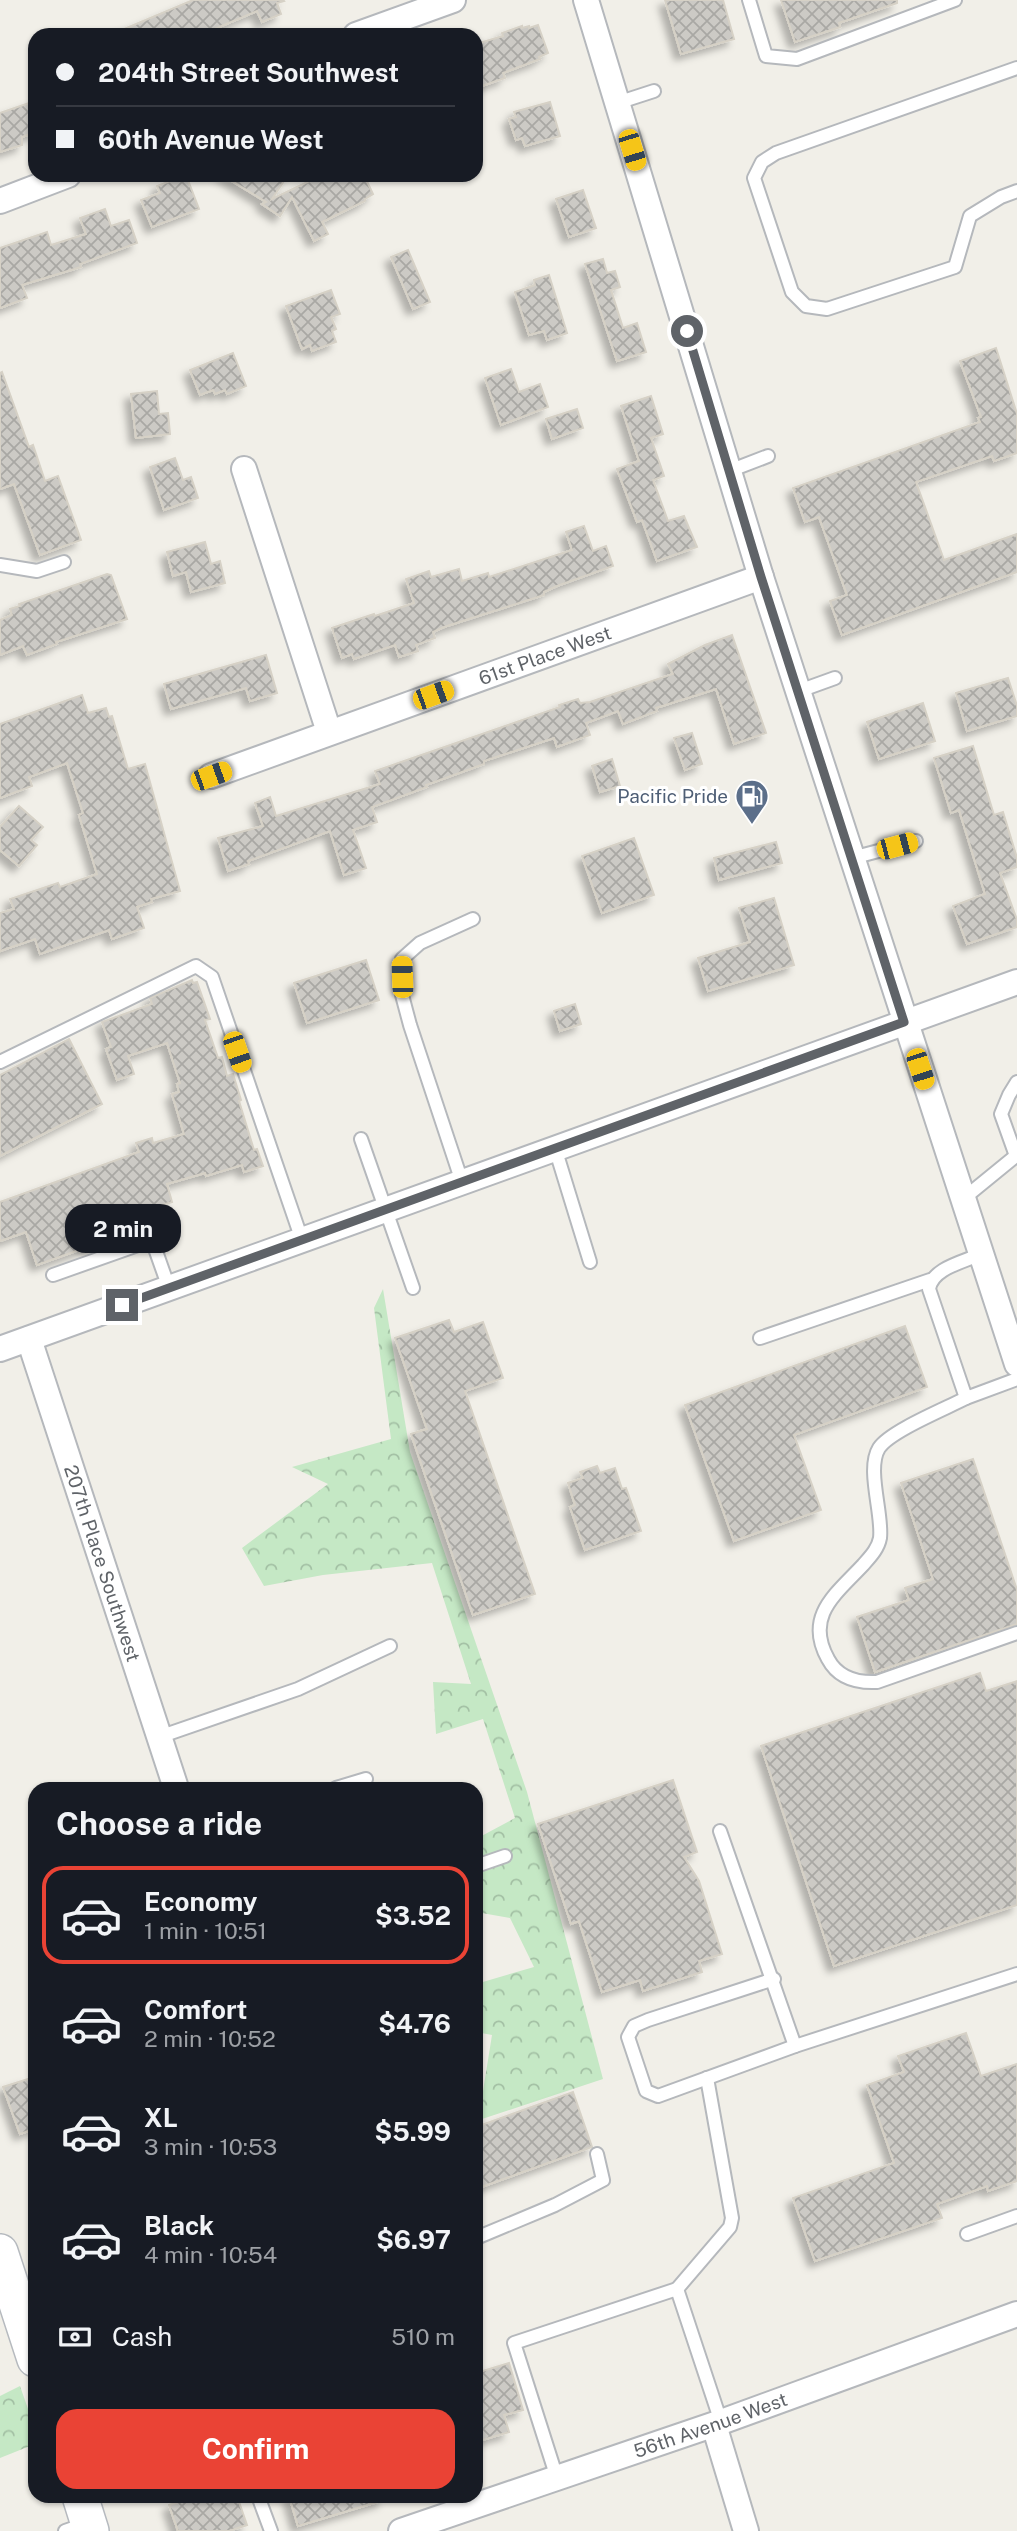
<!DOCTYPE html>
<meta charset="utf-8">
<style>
body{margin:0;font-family:"Public Sans",sans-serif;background:#242831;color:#f1f3f6;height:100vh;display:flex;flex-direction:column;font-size:26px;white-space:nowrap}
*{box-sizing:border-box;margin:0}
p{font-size:23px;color:#9ea1a6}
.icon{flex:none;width:38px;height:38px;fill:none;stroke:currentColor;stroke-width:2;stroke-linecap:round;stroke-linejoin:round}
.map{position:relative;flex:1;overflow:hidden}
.drawer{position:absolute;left:28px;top:1782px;width:455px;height:721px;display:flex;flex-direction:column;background:#171b24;border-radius:21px;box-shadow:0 2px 5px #0004}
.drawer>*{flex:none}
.top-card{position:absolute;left:28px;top:28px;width:455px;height:154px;border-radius:21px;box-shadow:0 2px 5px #0004;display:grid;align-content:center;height:154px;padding:0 28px;background:#171b24}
.end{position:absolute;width:32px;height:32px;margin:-16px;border:9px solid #5f6368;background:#fff;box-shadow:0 0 0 4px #fff}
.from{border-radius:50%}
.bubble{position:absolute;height:49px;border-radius:21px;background:#171b24;box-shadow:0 2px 5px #0004;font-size:23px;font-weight:700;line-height:49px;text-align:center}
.car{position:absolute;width:21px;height:42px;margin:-21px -10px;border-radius:9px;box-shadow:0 0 5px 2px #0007;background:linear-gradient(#f5c518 24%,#345 0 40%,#f5c518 0 76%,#345 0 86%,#f5c518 0)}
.top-card b{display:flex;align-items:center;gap:24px;height:66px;font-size:26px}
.top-card b+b{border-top:2px solid #363941}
.top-card i{width:18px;height:18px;background:#f1f3f6}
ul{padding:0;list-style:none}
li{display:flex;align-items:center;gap:21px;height:98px;margin:0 14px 10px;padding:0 14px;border:4px solid transparent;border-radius:21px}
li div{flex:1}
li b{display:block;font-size:26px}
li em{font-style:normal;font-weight:700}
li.active{border-color:#ea4335}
li>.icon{width:63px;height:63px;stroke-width:1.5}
h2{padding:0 28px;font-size:32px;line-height:84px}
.pay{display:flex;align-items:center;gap:18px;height:77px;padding:0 28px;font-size:26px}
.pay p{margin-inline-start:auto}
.action{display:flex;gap:14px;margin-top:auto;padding:14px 28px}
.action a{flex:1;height:80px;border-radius:21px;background:#ea4335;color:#fff;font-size:28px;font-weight:700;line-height:80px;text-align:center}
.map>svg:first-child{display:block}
.forest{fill:url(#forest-crowns)}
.building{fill:url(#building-cross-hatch);stroke:#d6d1c6;stroke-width:2;filter:url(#shadow)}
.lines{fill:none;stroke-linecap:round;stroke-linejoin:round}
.lane-casing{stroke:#b5b8bc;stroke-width:16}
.street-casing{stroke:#b5b8bc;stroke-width:28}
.secondary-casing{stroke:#b6babf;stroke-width:38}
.lane{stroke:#fff;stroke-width:12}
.street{stroke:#fff;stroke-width:24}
.secondary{stroke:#fff;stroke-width:35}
.route{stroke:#5f6368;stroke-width:9}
.labels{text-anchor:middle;stroke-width:6;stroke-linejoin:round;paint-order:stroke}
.street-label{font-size:19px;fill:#5f6368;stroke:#fff}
.service-label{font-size:19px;fill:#4e5e75;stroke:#fff;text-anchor:end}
</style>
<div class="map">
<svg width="1017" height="2531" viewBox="0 0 1017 2531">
<defs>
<pattern id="forest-crowns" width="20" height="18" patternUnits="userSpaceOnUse" patternTransform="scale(1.75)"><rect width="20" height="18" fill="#c5e8c5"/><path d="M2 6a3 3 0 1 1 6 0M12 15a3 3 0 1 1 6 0" fill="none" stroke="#a3c0a4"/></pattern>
<pattern id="building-cross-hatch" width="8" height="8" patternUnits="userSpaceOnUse" patternTransform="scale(1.75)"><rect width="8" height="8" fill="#cccac5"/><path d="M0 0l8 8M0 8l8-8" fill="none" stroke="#a9a8a4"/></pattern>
<filter id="shadow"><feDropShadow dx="-6" dy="6" stdDeviation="3.5" flood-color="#0004"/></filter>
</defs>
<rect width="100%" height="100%" fill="#f1efe8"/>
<g class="forest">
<polygon points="383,1289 410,1452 527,1792 603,2079 476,2121 476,2094 483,2091 492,2035 476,2032 476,1984 534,1967 510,1918 476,1912 476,1839 515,1818 483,1719 436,1734 433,1682 471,1684 432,1563 323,1575 264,1586 242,1548 328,1484 292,1467 391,1439 374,1308"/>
<polygon points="20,2386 35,2429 35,2444 0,2458 0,2396"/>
</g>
<g class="building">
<polygon points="193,0 283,0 284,1 277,3 281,14 262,22 257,11 212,30 214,35 110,35"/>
<polygon points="665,0 723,0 734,39 681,54"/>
<polygon points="781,0 897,0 897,3 839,23 840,27 795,42"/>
<polygon points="538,25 548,53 539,57 540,59 503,73 505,78 476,88 476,44 503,36 502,33 522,26 522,28 529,26 529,28"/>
<polygon points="35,101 35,132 22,137 22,145 0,152 0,113"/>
<polygon points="550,102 560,136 525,146 522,138 516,140 509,119 516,117 514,112"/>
<polygon points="186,175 199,209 152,227 141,200 160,193 157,186"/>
<polygon points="222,175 288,175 272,199 322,175 364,175 373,194 365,199 365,201 322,222 328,234 314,241 292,197 280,216 262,204 266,202"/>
<polygon points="583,190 596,228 569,237 556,199"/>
<polygon points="105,209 111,226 129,220 137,243 80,264 81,267 22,285 27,298 0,308 0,248 47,232 51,245 86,234 80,218"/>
<polygon points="408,250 430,302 413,309 391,257"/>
<polygon points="603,259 607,273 615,271 620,287 611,290 623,328 637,323 646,352 617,361 585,264"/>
<polygon points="549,275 567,333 547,340 544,331 529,335 515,292 535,285 534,280"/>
<polygon points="331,290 340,314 331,317 336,329 332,331 336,342 312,351 310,345 302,349 286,306"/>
<polygon points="996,348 1017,414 1017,453 994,461 992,456 916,482 944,560 1017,534 1017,572 842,635 830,601 847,595 819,517 805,522 793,488 980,422 978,418 981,417 960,361"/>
<polygon points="233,353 246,386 227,394 225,390 215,394 213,390 200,395 190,370"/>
<polygon points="511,369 519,392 540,384 548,407 501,425 485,378"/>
<polygon points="2,372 29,447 33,445 45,481 58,476 81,540 40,555 14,484 0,489 0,373"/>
<polygon points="157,391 159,414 168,413 170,434 136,438 131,394"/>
<polygon points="651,396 663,434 651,438 664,476 653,480 668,521 684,516 697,547 657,561 642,520 637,522 617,469 639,461 621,406"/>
<polygon points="577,409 583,428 552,439 546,419"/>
<polygon points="175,458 183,480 191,477 198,498 164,510 150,467"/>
<polygon points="584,526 593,551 606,546 613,566 557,586 544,592 544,595 444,627 433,632 435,638 416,645 418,651 399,657 395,645 354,659 352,654 342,658 332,628 374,614 375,616 414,603 406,579 429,571 431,577 459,569 462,581 488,573 489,577 572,550 566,532"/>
<polygon points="205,542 211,564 220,561 225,583 191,592 186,572 173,576 167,552"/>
<polygon points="107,574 111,575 127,619 56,642 57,644 27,655 23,646 0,655 0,620 12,615 10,609 20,606 19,604"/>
<polygon points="732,635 766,733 734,744 716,689 656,708 657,711 623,724 618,711 586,723 590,735 557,747 554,738 484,761 484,764 426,785 427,787 372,807 377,822 353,830 366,868 344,875 330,831 248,861 249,864 228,871 218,838 263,826 255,803 270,797 276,816 380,784 375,771 560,707 559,705 578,699 580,703 590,702 673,674 668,664 705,645"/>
<polygon points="266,655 277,693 250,701 246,688 171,709 164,684"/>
<polygon points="1008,678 1017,706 1017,716 967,731 956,693"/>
<polygon points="82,695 88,713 106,708 109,717 112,716 128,769 145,764 180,891 151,899 152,902 137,907 144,928 112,939 109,930 40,954 35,939 0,951 0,913 14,909 10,899 58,883 60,887 97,874 79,815 83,813 67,763 29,777 32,786 0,798 0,724"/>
<polygon points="923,703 935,741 879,759 867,722"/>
<polygon points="692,733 702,764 685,770 674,738"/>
<polygon points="973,746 994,815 1003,812 1017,858 1017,867 1000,873 1017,920 1017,927 967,944 953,906 985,894 959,810 951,813 934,758"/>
<polygon points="612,759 620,786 600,792 592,766"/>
<polygon points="19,806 43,827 31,840 37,845 19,866 0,850 0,827"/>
<polygon points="634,838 654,895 602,913 582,856"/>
<polygon points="776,842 782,863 719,880 714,858"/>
<polygon points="774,898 794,965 708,991 698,958 750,942 739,908"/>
<polygon points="366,960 379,1000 307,1023 294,983"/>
<polygon points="192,980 193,983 197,982 210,1019 205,1020 218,1058 222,1057 227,1076 233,1074 241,1100 239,1101 254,1150 257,1149 263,1166 244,1172 242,1165 206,1176 205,1173 167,1184 172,1202 139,1212 144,1227 37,1265 26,1232 0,1241 0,1202 139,1152 136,1143 152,1138 153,1143 184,1134 172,1094 179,1092 177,1084 180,1083 167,1043 128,1056 134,1074 117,1080 106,1049 111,1047 102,1022 152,1004 150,998"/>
<polygon points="575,1004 581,1024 560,1031 554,1011"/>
<polygon points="69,1039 102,1104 0,1156 0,1075"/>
<polygon points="449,1320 454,1332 483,1322 503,1378 465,1391 535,1594 473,1615 411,1434 427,1429 395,1338"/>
<polygon points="905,1326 927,1387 794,1435 821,1510 734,1541 685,1405"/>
<polygon points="973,1459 1017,1590 1017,1624 875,1672 857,1617 909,1600 905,1588 933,1579 901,1483"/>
<polygon points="597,1466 600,1473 615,1468 622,1489 626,1488 641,1531 585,1550 570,1507 575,1505 568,1483 583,1478 580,1472"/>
<polygon points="980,1673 986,1691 1017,1681 1017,1905 834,1966 761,1746"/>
<polygon points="673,1780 697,1852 684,1857 699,1881 722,1954 699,1961 702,1972 643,1991 640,1980 602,1992 579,1921 571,1924 538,1824"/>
<polygon points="966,2033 981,2076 1017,2064 1017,2181 988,2191 987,2186 937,2204 942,2218 815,2261 793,2198 894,2163 867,2085 904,2072 898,2056"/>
<polygon points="28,2079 35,2097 35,2129 20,2134 3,2087"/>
<polygon points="573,2092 592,2147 476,2189 476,2127"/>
<polygon points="509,2363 523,2410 504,2415 509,2432 476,2442 476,2373"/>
<polygon points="199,2496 237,2496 247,2525 229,2531 178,2531 169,2505"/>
<polygon points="289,2496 383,2496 384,2500 298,2526"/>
</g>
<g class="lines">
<defs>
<g id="lane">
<polyline points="749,0 766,56 797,59 955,0"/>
<polyline points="1017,68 776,153 762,162 754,178 792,292 806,306 827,309 955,267 970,216 1001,197 1017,191"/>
<polyline points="617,103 654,91"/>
<polyline points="729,471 768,456"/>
<polyline points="0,565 37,571 64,562"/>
<polyline points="799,691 835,678"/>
<polyline points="852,858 916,841"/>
<polyline points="0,1062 196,966 212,977 302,1240"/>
<polyline points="361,1139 413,1288"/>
<polyline points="555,1148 590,1262"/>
<polyline points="1016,1156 1001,1114 1009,1095 1017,1082"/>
<polyline points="462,1182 410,1025 402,995 402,959 420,943 473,919"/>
<polyline points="963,1199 1017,1155"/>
<path d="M981,1254C964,1262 932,1268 929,1289L966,1398L1017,1379"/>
<polyline points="53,1275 152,1240 169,1288"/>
<polyline points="760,1338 930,1280"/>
<path d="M966,1398C947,1408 890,1431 879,1448C866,1469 883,1514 880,1538C878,1549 870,1557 863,1565C836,1594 804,1616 828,1659C838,1678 857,1683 877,1682L1017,1633"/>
<polyline points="159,1737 298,1689 390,1646"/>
<polyline points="336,1788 366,1779"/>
<polyline points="720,1831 795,2046 1017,1974"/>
<polyline points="476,1866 505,1856"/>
<polyline points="774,1979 648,2020 634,2026 628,2037 646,2091 658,2096 795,2046"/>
<polyline points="967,2234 1017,2216"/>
<polyline points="476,2238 555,2205 603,2180 597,2154"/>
<polyline points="677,2289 730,2227 732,2218 707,2078"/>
<polyline points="557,2478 514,2343 677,2289 721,2422"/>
<polyline points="258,2496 271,2531"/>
<polyline points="65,2531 85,2524"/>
</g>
<g id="street">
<polyline points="586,0 761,577 1017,1364"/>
<polyline points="356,35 453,0"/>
<polyline points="0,201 68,175"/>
<polyline points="244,469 329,732"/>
<path id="s1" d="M211,776L761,577"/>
<path id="s2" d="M29,1339L176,1788"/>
<polyline points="0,1349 1017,982"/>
<polyline points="714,2425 746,2531"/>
<path id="s3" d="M401,2531L721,2422L1017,2314"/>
</g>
<g id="secondary">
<polyline points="0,2252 35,2359"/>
<polyline points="80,2496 91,2531"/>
</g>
</defs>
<use href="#lane" class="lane-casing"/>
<use href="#street" class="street-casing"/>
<use href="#secondary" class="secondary-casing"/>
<use href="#lane" class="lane"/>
<use href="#street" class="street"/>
<use href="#secondary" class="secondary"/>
</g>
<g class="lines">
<polyline class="route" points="122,1305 904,1022 761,577 687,331"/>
</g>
<defs>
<symbol id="fuel-pin" viewBox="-11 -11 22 30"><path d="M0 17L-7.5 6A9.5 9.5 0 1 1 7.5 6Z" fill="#5c6f8a" stroke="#fff"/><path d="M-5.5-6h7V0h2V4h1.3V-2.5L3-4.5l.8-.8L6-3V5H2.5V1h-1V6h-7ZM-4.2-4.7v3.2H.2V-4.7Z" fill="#fff"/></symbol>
</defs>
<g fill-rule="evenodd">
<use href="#fuel-pin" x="733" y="777" width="38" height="52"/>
</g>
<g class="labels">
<g class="street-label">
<text dy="7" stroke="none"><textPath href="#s1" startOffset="355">61st Place West</textPath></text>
<text dy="7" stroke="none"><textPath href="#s2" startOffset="236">207th Place Southwest</textPath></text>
<text dy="7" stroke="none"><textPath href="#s3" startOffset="327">56th Avenue West</textPath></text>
</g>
<g class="service-label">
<text x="728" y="803">Pacific Pride</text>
</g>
</g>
</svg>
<i class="end from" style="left:687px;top:331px"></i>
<i class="end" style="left:122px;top:1305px"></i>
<div class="bubble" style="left:65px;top:1204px;width:116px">2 min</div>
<i class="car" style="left:632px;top:150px;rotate:163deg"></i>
<i class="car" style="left:433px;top:695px;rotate:70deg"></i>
<i class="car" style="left:211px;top:776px;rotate:70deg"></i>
<i class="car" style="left:897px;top:846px;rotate:75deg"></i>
<i class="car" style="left:402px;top:977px;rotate:358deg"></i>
<i class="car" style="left:237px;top:1052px;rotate:161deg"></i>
<i class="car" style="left:920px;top:1069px;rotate:162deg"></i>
<div class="top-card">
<b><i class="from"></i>204th Street Southwest</b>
<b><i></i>60th Avenue West</b>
</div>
<section class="drawer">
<h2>Choose a ride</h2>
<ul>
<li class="active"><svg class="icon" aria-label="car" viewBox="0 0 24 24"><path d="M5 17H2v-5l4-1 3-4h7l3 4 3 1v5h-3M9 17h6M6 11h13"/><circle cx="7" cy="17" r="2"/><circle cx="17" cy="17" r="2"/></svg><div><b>Economy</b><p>1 min · 10:51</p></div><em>$3.52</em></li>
<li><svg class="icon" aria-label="car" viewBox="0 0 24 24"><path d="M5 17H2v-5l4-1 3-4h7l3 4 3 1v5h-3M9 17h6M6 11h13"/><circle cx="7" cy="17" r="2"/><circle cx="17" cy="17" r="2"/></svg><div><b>Comfort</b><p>2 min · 10:52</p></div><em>$4.76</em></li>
<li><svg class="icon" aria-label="car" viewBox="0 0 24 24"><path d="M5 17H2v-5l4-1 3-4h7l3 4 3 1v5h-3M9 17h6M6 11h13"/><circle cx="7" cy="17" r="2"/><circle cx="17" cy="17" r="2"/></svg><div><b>XL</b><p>3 min · 10:53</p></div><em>$5.99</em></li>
<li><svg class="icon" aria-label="car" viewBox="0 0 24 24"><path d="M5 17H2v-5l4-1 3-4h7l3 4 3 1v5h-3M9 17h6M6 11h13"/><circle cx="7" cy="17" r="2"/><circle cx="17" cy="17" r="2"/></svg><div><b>Black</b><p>4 min · 10:54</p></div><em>$6.97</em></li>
</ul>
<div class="pay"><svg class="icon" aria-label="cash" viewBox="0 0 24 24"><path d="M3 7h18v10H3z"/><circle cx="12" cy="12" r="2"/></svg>Cash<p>510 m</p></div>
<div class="action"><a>Confirm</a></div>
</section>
</div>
